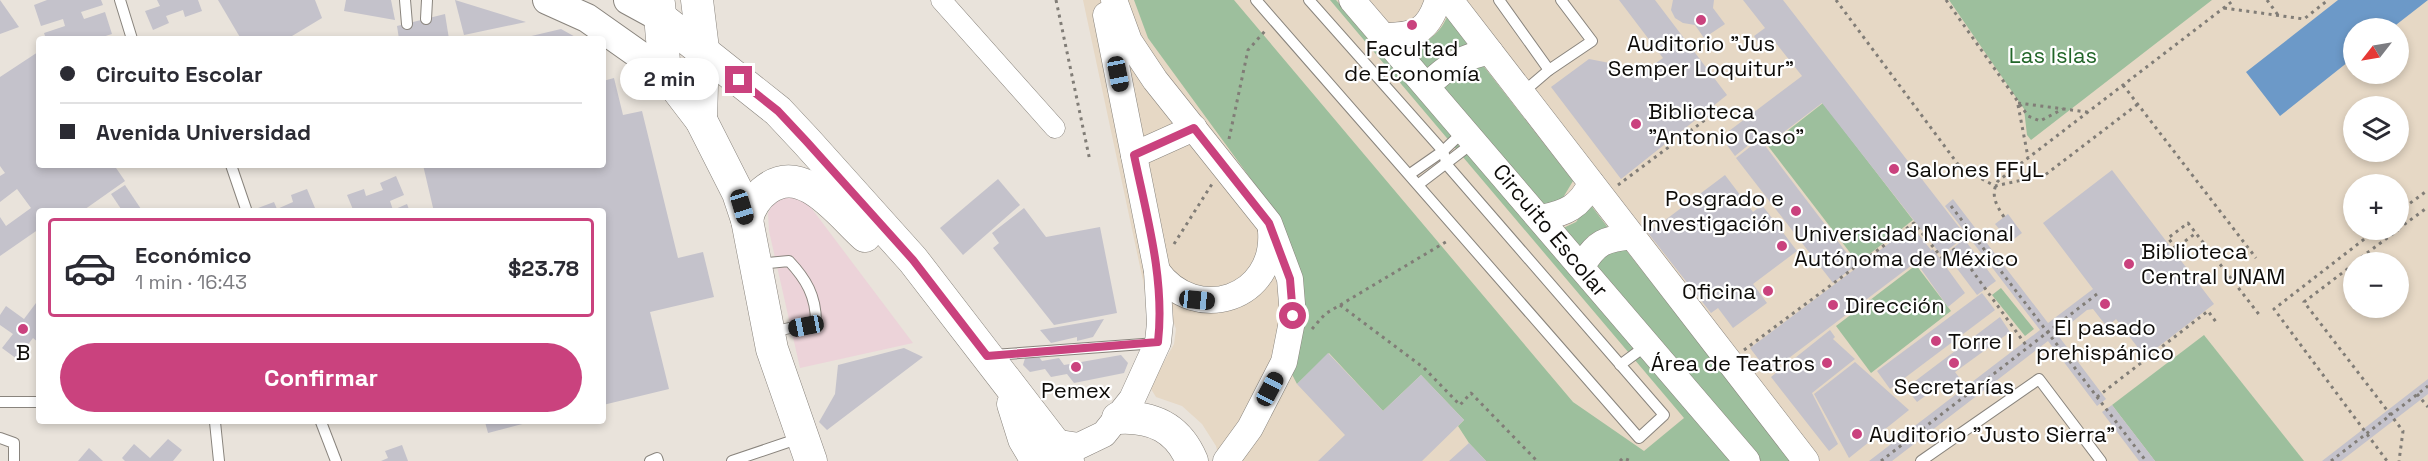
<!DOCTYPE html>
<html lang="es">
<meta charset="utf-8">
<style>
body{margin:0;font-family:"Space Grotesk",sans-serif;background:#f2f2f3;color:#2b2b33;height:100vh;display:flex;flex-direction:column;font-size:22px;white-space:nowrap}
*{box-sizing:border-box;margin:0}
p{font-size:20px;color:#7c7c81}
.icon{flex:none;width:33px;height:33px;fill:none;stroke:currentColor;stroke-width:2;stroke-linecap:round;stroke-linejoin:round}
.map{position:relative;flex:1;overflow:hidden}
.drawer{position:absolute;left:36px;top:208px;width:570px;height:216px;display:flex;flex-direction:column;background:#fff;border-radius:6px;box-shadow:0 3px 9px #0003}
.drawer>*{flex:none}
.guide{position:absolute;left:36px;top:36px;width:570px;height:132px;border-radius:6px;box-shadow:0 3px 9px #0003;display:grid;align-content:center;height:132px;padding:0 24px;background:#fff}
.needle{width:39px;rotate:239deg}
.tools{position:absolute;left:2343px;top:18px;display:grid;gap:12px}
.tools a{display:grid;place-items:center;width:66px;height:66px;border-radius:50%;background:#fff;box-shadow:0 3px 9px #0003;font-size:30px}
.end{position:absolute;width:27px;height:27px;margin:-14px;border:8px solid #ca427e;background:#fff;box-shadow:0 0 0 3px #fff}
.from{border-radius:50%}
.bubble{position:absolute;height:42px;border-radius:21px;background:#fff;box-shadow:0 3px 9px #0003;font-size:20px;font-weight:700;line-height:42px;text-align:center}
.car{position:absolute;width:18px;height:36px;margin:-18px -9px;border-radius:8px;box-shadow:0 0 4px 2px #0007;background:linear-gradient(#222 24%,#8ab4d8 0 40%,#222 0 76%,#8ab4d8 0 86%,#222 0)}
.guide b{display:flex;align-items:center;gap:21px;height:57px;font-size:22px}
.guide b+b{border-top:2px solid #e1e1e2}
.guide i{width:15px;height:15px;background:#2b2b33}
ul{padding:10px 0 0;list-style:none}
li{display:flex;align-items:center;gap:18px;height:99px;margin:0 12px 9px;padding:0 12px;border:3px solid transparent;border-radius:6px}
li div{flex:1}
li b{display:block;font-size:22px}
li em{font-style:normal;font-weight:700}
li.current{border-color:#ca427e}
li>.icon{width:54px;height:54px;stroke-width:1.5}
.button{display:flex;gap:12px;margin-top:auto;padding:12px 24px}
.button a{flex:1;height:69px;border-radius:36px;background:#ca427e;color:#fff;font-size:24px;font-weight:700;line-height:69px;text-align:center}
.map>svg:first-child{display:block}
.commercial{fill:#ecd3d9}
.education{fill:#e6d8c5;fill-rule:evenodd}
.green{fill:#9dbf9d}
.water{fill:#6c99c8}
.building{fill:#c4c2cb}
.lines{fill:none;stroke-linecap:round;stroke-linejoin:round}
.service-casing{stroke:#89847d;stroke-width:12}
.minor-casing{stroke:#89847d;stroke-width:21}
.tertiary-casing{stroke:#89847d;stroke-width:27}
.secondary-casing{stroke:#89847d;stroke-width:30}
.primary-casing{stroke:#89847d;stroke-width:33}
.path{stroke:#817d77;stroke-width:3;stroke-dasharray:3 4.5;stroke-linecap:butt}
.service{stroke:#fff;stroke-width:10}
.minor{stroke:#fff;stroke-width:20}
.tertiary{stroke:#fff;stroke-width:26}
.secondary{stroke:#fff;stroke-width:28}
.primary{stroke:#fff;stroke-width:32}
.route{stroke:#ca427e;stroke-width:8}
.poi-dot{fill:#ca427e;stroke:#fff;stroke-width:2}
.labels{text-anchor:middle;stroke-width:4.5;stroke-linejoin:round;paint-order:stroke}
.poi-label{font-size:22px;fill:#0e0c09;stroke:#fff;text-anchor:start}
.park-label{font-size:22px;fill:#226629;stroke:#fff}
.street-label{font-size:22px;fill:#0e0c09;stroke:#fff}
</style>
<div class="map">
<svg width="2428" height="461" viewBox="0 0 2428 461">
<rect width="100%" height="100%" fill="#e9e3db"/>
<polygon class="commercial" points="783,197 796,197 809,205 913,343 800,368 769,231 768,213 773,204"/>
<path class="education" d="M1083,0H2428V461H1220L1216,446L1202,424L1182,406L1156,397L1151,389V385L1174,344L1176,329L1171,315L1145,290ZM2354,28H2398V74H2354ZM2354,106H2398V152H2354ZM2354,184H2398V230H2354ZM2354,262H2398V308H2354Z"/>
<g class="green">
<polygon points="1134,0 1234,0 1573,402 1644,451 1684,418 1330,0 1336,0 1499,180 1733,461 1486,461 1469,443 1458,426 1464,420 1421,375 1383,411 1329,353 1297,384 1284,359 1293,319 1267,201 1148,38"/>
<polygon points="1949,0 2212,0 2031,140 2027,135 2024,109"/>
<path d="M1447,17L1468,45C1447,49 1436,58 1426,76L1404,51C1424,44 1438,37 1447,17Z"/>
<polygon points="1482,64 1573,181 1561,201 1541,210 1439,89 1447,78"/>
<polygon points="1823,103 1913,220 1858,263 1768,146"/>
<path d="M1590,204L1609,229C1592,230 1584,238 1577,253L1559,230L1576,222Z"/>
<polygon points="1613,248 1626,250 1792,461 1756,461 1589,267"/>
<polygon points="1916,265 1951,311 1871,373 1836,326"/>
<polygon points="2001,288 2034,329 2025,336 1992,295"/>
<polygon points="2204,335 2304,461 2155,461 2112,405"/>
</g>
<polygon class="water" points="2338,0 2428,0 2392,28 2354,28 2353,58 2280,116 2246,72"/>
<g class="building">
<polygon points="0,0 19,27 0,34"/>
<polygon points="47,0 101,0 103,5 81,12 84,19 105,12 112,34 96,39 46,39 44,33 65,26 63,19 41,26 34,5"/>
<polygon points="157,0 198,0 202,11 185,17 183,10 166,16 169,23 153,30 145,11 160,6"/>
<polygon points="218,0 315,0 322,18 287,39 241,39"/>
<polygon points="346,0 391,0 395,20 344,11"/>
<polygon points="455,0 526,22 464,35"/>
<polygon points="1619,0 1655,0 1727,95 1621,179 1551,87 1589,59 1646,70 1663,58"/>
<polygon points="1673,0 1714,0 1713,8 1725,24 1704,38 1695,25 1683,23 1675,18 1671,10"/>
<polygon points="1743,0 1783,0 1966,236 1941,255 1822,103 1768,144 1761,135 1735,156 1721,137 1802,76 1775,42 1764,50 1754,36 1765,28"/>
<polygon points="445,14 449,39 399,39 397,26"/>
<polygon points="561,29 579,39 523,39 523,38"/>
<polygon points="38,52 39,165 114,165 125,181 81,212 39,212 37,217 39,229 0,256 0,217 6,226 31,208 17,189 0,202 0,176 5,173 0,166 0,77"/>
<polygon points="614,78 623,115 642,111 678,258 703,252 714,297 650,312 669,389 603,405 603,212 434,212 423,165 603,165 603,81"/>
<polygon points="1760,139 1856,265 1833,283 1736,158"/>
<polygon points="2112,170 2214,304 2145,357 2116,319 2107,327 2093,309 2087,310 2057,334 2106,399 2097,406 2048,341 1892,461 1869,461 2040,330 1945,206 1953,199 2048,323 2093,289 2043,223"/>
<polygon points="1725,175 1753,212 1762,205 1797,251 1753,284 1767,303 1733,328 1718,308 1711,313 1648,233"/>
<polygon points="396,176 404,195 390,201 393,210 407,204 410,212 370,212 368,209 354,212 347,195 364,189 366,196 383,190 380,183"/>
<polygon points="998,179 1020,205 963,255 940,228"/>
<polygon points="125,185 143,212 123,212 111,194"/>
<polygon points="307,189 315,208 305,212 259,212 258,208 274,202 277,209 293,202 291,195"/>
<polygon points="1024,208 1046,237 1100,227 1117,313 1054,325 993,248 999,243 992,233"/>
<polygon points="2008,214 2022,233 2010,242 1995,224"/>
<polygon points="1912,226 1931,250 1925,255 1933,249 1965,293 1948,307 1916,262 1769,373 1750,348"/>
<polygon points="1964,239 1996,281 1977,295 1946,254"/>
<circle cx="1768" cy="291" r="6"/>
<polygon points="1982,293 1995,310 1890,389 1877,371"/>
<polygon points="39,299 39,343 33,338 17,359 2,348 13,334 0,325 0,315 6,306 24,319"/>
<polygon points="2000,317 2010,332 1955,372 1961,380 1952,387 1947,380 1917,402 1906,388"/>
<polygon points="1104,319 1093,337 1077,341 1077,337 1051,343 1040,330"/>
<polygon points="1830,330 1835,337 1833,339 1855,359 1812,393 1838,444 1829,451 1771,377"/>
<polygon points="904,348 923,357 827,430 819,422 835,394 838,365"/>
<polygon points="1036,353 1042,361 1059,358 1064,365 1121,355 1128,363 1124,373 1074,383 1067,374 1051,377 1045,369 1030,372 1023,365 1026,355"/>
<polygon points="1328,353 1383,411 1421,375 1464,420 1422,461 1318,461 1345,435 1297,384"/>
<polygon points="1855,362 1909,410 1849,458 1814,394"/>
<polygon points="2428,379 2428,394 2341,461 2322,461"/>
<polygon points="2112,405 2155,461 2139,461 2102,412"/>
<polygon points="485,422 530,422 488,433"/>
<polygon points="168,439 182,450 173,461 125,461 122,458 134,444 150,458"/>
<polygon points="1469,443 1486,461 1449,461"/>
<polygon points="402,445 408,461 381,461 388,458 385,451"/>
<polygon points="89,448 103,461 78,461"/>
</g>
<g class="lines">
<defs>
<g id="service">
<polyline points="120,0 132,39"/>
<polyline points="405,0 407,24"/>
<polyline points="1256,0 1639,438 1664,415 1447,165 1443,151 1309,0"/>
<polyline points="1499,0 1549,70"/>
<polyline points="426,19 427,0"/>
<polyline points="1521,94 1549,70 1592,41 1561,0"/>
<polyline points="231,165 247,212"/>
<polyline points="1410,174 1443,151 1465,130"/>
<polyline points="1419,184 1474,142"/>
<path d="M758,264L789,261C806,279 816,296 816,322L772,332"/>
<polyline points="993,355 1157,343"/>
<polyline points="1620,365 1647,345"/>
<polyline points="0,402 39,402"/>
<polyline points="215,422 219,461"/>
<polyline points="321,422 336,461"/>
<polyline points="0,438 14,443 14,461"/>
<polyline points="650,461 657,458 658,461"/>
<polyline points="732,461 800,438"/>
<polyline points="1921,461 2039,379 2101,461"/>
</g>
<polyline id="minor" points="941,0 1055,128"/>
<g id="tertiary">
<polyline points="1114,0 1129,41 1155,80 1269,223 1290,279 1293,316 1284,362 1250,428 1226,461"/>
<polyline points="1352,0 1747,461"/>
<polyline points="1450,0 1806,461"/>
<path d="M1383,36C1415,36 1428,32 1438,0"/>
<path d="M1427,86C1446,67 1463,56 1490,52"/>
<polyline points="1134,155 1194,128"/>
<path d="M1541,218C1566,213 1580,207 1591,183"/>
<path d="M1582,266C1596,242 1605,239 1632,236"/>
<path d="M1157,271C1196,325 1276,299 1271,231"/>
<polyline points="1053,442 1079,446 1104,434 1132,399 1158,342 1160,323 1157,271 1106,15"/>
</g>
<g id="secondary">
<polyline points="547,0 587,18 665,73"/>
<polyline points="628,0 661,18"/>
</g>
<g id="primary">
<polyline points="697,0 703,49 701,120"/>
<polyline points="659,4 665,73 701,120 738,193 747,220 772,349 811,461"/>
<polyline points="661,18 778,111 807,142 913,260 1068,461"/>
<path d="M747,220C749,208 757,196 767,189C804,162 841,215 865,236"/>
<polyline points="1013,404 1024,439 1037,461"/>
<path d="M1118,418C1153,416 1178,428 1192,461"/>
</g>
</defs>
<use href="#service" class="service-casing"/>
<use href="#minor" class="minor-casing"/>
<use href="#tertiary" class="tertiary-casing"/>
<use href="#secondary" class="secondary-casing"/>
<use href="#primary" class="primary-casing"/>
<g class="path">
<polyline points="1056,0 1090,161"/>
<polyline points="1836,0 1960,167 1995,186 2045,175 2138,104"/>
<polyline points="1946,0 2028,116 2040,121 2063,109"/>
<polyline points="2267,0 2278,15"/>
<polyline points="2224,8 2304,19 2328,0"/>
<polyline points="2123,85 2256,258"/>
<polyline points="2018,103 2087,112"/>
<polyline points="2018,105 2028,157"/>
<polyline points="1229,139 1248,50 1265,31"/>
<polyline points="1618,185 1717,111"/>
<polyline points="1951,206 2146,461"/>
<polyline points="2398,212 2428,190"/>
<path d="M2004,217C1996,205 1990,194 1998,181L2234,0"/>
<polyline points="2398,229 2428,207"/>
<polyline points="2376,230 2274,309 2387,461"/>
<polyline points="1174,244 1212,184"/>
<polyline points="2176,248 2168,238 2188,223 2261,317"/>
<polyline points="2173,250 2196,233"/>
<polyline points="2355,262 2398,230"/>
<polyline points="2354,264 2304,302 2403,431 2399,461"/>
<polyline points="1340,305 1424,368 1460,405 1471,393 1537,461"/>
<polyline points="1312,329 1325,314 1449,240"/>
<polyline points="1744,350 1914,223 1942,258 1956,248 2028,348"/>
<polyline points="2417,394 2428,407"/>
<polyline points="2097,397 2208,311 2216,322"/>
<polyline points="1620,461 1623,458 1631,461"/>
<polyline points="1881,461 2097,294"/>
<polyline points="2331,461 2428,386"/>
</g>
<use href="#service" class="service"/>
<use href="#minor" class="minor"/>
<use href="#tertiary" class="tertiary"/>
<use href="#secondary" class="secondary"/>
<use href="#primary" class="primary"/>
</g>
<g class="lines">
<path class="route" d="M739,80L778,111L807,142L913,260L987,356L1158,342C1165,280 1147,217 1134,155L1194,128L1269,223L1290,279L1293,316"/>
</g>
<g class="poi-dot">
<circle cx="1701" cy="20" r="6"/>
<circle cx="1412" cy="25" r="6"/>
<circle cx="1636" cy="124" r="6"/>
<circle cx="1894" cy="169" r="6"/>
<circle cx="1796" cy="211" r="6"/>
<circle cx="1782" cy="246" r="6"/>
<circle cx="2129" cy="264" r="6"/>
<circle cx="1768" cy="291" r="6"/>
<circle cx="2105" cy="304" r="6"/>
<circle cx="1833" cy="305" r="6"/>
<circle cx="23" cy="329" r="6"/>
<circle cx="1936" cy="341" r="6"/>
<circle cx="1827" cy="363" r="6"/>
<circle cx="1954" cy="363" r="6"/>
<circle cx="1076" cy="367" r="6"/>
<circle cx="1857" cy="434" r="6"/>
</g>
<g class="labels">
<g class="poi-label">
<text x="1701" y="51" text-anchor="middle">Auditorio "Jus<tspan x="1701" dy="25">Semper Loquitur"</tspan></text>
<text x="1412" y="56" text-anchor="middle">Facultad<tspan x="1412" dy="25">de Economía</tspan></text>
<text x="1648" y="119">Biblioteca<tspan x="1648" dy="25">"Antonio Caso"</tspan></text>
<text x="1906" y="177">Salones FFyL</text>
<text x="1784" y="206" text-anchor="end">Posgrado e<tspan x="1784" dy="25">Investigación</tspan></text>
<text x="1794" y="241">Universidad Nacional<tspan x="1794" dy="25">Autónoma de México</tspan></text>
<text x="2141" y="259">Biblioteca<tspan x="2141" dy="25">Central UNAM</tspan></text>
<text x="1756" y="299" text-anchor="end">Oficina</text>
<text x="1845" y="313">Dirección</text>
<text x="2105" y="335" text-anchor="middle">El pasado<tspan x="2105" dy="25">prehispánico</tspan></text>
<text x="1948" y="349">Torre I</text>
<text x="23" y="360" text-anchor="middle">B</text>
<text x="1815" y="371" text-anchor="end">Área de Teatros</text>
<text x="1954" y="394" text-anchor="middle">Secretarías</text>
<text x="1076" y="398" text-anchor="middle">Pemex</text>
<text x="1869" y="442">Auditorio "Justo Sierra"</text>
</g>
<g class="park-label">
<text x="2053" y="63">Las Islas</text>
</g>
<g class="street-label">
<text transform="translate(1551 230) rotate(50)" y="8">Circuito Escolar</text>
</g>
</g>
</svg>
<div class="tools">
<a><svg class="needle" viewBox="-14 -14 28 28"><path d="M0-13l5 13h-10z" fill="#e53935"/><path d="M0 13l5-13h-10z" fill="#7c7c81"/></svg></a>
<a><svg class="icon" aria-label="layers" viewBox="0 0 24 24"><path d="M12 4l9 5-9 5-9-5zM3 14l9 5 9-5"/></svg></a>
<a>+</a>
<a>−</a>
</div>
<i class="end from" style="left:1293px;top:316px"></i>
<i class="end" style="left:739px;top:80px"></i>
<div class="bubble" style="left:620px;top:58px;width:99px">2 min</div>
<i class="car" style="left:1118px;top:74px;rotate:169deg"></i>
<i class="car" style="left:742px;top:207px;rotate:163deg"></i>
<i class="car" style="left:1197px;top:300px;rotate:96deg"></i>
<i class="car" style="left:806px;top:326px;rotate:259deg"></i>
<i class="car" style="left:1270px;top:389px;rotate:28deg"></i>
<div class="guide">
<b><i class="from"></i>Circuito Escolar</b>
<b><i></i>Avenida Universidad</b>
</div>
<section class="drawer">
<ul>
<li class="current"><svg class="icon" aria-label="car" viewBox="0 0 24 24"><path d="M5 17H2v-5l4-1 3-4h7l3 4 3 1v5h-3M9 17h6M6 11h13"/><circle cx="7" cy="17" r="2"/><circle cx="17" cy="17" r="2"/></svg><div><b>Económico</b><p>1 min · 16:43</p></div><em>$23.78</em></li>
</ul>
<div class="button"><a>Confirmar</a></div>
</section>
</div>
